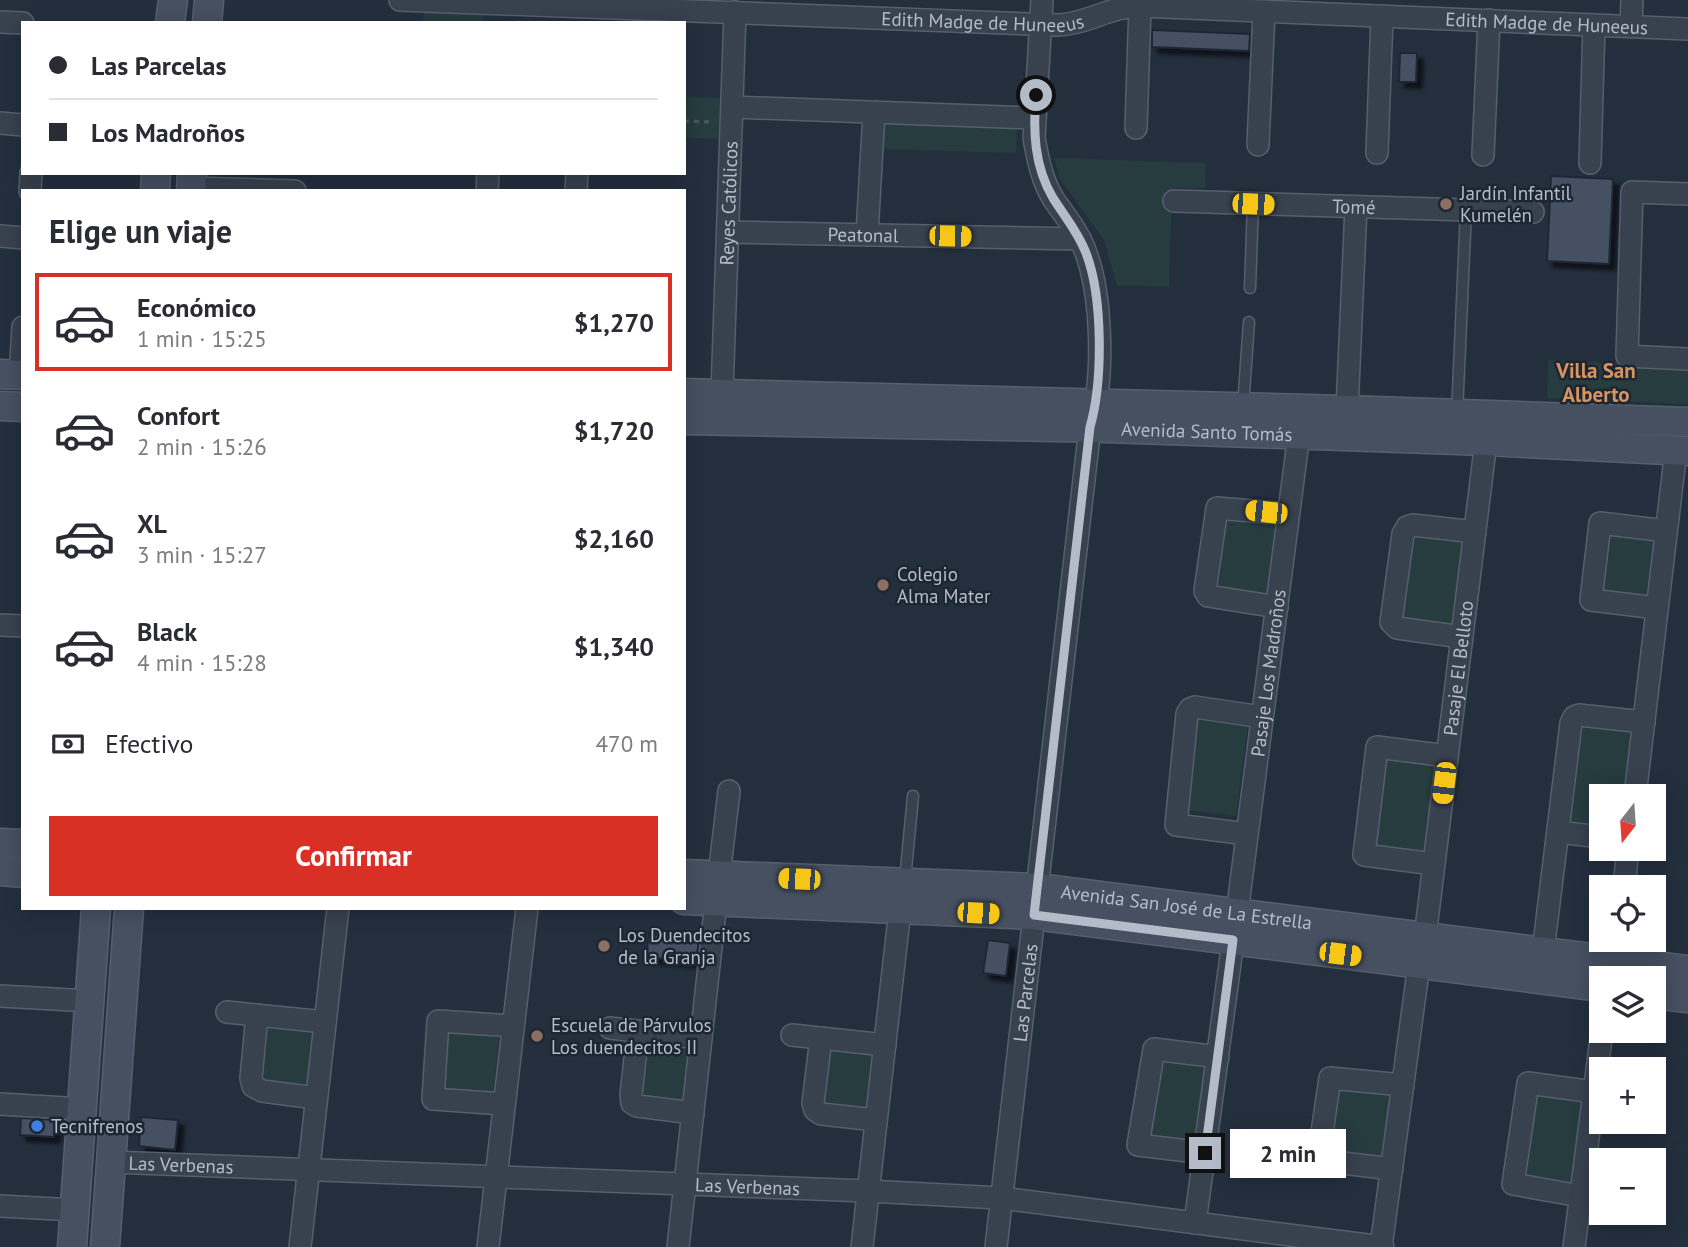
<!DOCTYPE html>
<html lang="es">
<meta charset="utf-8">
<style>
body{margin:0;font-family:"PT Sans",sans-serif;background:#f2f2f3;color:#2b2b33;height:100vh;display:flex;flex-direction:column;font-size:26px;white-space:nowrap}
*{box-sizing:border-box;margin:0}
p{font-size:23px;color:#7c7c81}
.icon{flex:none;width:38px;height:38px;fill:none;stroke:currentColor;stroke-width:2;stroke-linecap:round;stroke-linejoin:round}
.map{position:relative;flex:1;overflow:hidden}
.sheet{position:absolute;left:21px;top:189px;width:665px;height:721px;display:flex;flex-direction:column;background:#fff;border-radius:0px;box-shadow:0 4px 18px #0003}
.sheet>*{flex:none}
.banner{position:absolute;left:21px;top:21px;width:665px;height:154px;border-radius:0px;box-shadow:0 4px 18px #0003;display:grid;align-content:center;height:154px;padding:0 28px;background:#fff}
.needle{width:46px;rotate:197deg}
.buttons{position:absolute;left:1589px;top:784px;display:grid;gap:14px}
.buttons a{display:grid;place-items:center;width:77px;height:77px;border-radius:0px;background:#fff;box-shadow:0 4px 18px #0003;font-size:35px}
.end{position:absolute;width:32px;height:32px;margin:-16px;border:9px solid #b4bcc9;background:#111;box-shadow:0 0 0 4px #111}
.from{border-radius:50%}
.bubble{position:absolute;height:49px;border-radius:0px;background:#fff;box-shadow:0 4px 18px #0003;font-size:23px;font-weight:800;line-height:49px;text-align:center}
.car{position:absolute;width:21px;height:42px;margin:-21px -10px;border-radius:9px;box-shadow:0 0 5px 2px #0007;background:linear-gradient(#f5c518 24%,#345 0 40%,#f5c518 0 76%,#345 0 86%,#f5c518 0)}
.banner b{display:flex;align-items:center;gap:24px;height:66px;font-size:26px}
.banner b+b{border-top:2px solid #e1e1e2}
.banner i{width:18px;height:18px;background:#2b2b33}
ul{padding:0;list-style:none}
li{display:flex;align-items:center;gap:21px;height:98px;margin:0 14px 10px;padding:0 14px;border:4px solid transparent;border-radius:0px}
li div{flex:1}
li b{display:block;font-size:26px}
li em{font-style:normal;font-weight:800}
li.selected{border-color:#d93025}
li>.icon{width:63px;height:63px;stroke-width:1.5}
h2{padding:0 28px;font-size:32px;line-height:84px}
.pay{display:flex;align-items:center;gap:18px;height:77px;padding:0 28px;font-size:26px}
.pay p{margin-inline-start:auto}
.primary-button{display:flex;gap:14px;margin-top:auto;padding:14px 28px}
.primary-button a{flex:1;height:80px;border-radius:0px;background:#d93025;color:#fff;font-size:28px;font-weight:800;line-height:80px;text-align:center}
.map>svg:first-child{display:block}
.green{fill:#263c3f}
.building{fill:#455162;stroke:#1f2835;stroke-width:2;filter:url(#shadow)}
.lines{fill:none;stroke-linecap:round;stroke-linejoin:round}
.lane-casing{stroke:#565f6c;stroke-width:13}
.street-casing{stroke:#565f6c;stroke-width:24}
.secondary-casing{stroke:#565f6c;stroke-width:31}
.path{stroke:#44595c;stroke-width:3.5;stroke-dasharray:5 5;stroke-linecap:butt}
.lane{stroke:#38414e;stroke-width:10}
.street{stroke:#38414e;stroke-width:21}
.secondary{stroke:#465061;stroke-width:28}
.route{stroke:#b4bcc9;stroke-width:9}
.education-dot{fill:#8d6e63;stroke:#1d2633;stroke-width:2.5}
.shop-dot{fill:#3f7fe0;stroke:#1d2633;stroke-width:2.5}
.labels{text-anchor:middle;stroke-width:5;stroke-linejoin:round;paint-order:stroke}
.street-label{font-size:19px;fill:#b4bcc9;stroke:#1d2633}
.poi-label{font-size:19px;fill:#b4bcc9;stroke:#1d2633;text-anchor:start}
.neighbourhood-label{font-size:21px;font-weight:bold;fill:#d59563;stroke:#1d2633}
</style>
<div class="map">
<svg width="1688" height="1247" viewBox="0 0 1688 1247">
<defs>
<filter id="shadow"><feDropShadow dx="6" dy="6" stdDeviation="2" flood-color="#0009"/></filter>
</defs>
<rect width="100%" height="100%" fill="#242f3e"/>
<g class="green">
<polygon points="424,6 484,8 483,23 423,23"/>
<polygon points="684,97 723,98 722,139 684,138"/>
<polygon points="882,117 1017,122 1016,153 881,149"/>
<polygon points="1054,158 1206,163 1205,188 1172,188 1169,287 1117,285 1104,240 1060,179"/>
<polygon points="1548,360 1688,366 1688,404 1547,398"/>
<polygon points="1227,513 1276,519 1267,597 1218,591"/>
<polygon points="1409,534 1471,543 1459,628 1398,620"/>
<polygon points="1610,534 1655,539 1648,601 1603,596"/>
<polygon points="1196,717 1248,723 1236,816 1184,810"/>
<polygon points="1583,726 1631,733 1623,796 1601,796 1601,833 1569,829"/>
<polygon points="1386,756 1444,764 1432,855 1374,848"/>
<polygon points="261,1026 317,1028 310,1088 260,1085"/>
<polygon points="455,1030 499,1034 493,1098 451,1095 444,1088 446,1040"/>
<polygon points="646,1037 690,1042 689,1102 638,1102"/>
<polygon points="830,1046 878,1055 871,1107 863,1113 822,1109"/>
<polygon points="1162,1060 1207,1069 1204,1143 1146,1143"/>
<polygon points="1336,1083 1397,1091 1386,1164 1326,1156"/>
<polygon points="1532,1093 1591,1101 1580,1190 1521,1182"/>
</g>
<g class="building">
<polygon points="1152,30 1250,34 1249,51 1152,47"/>
<polygon points="1400,53 1417,53 1416,82 1399,82"/>
<polygon points="1551,176 1613,179 1609,264 1547,261"/>
<polygon points="649,934 699,939 696,962 646,957"/>
<polygon points="988,940 1010,943 1006,976 983,973"/>
<polygon points="141,1117 178,1120 175,1150 139,1146"/>
<polygon points="21,1118 55,1120 54,1137 20,1135"/>
</g>
<g class="lines">
<defs>
<g id="lane">
<polyline points="1250,288 1253,204"/>
<polyline points="1243,407 1249,322"/>
<polyline points="1457,414 1466,210"/>
<polyline points="905,880 913,796"/>
</g>
<g id="street">
<path id="s1" d="M400,0L1058,25C1087,24 1111,6 1140,6L1688,29"/>
<polyline points="0,22 23,23"/>
<polyline points="1631,26 1632,0"/>
<polyline points="732,107 1034,118"/>
<polyline points="0,123 23,125"/>
<polyline points="1136,128 1140,6"/>
<polyline points="1258,145 1264,11"/>
<polyline points="1377,153 1382,16"/>
<polyline points="1483,155 1489,20"/>
<polyline points="1590,163 1594,25"/>
<polyline points="191,188 295,191"/>
<polyline points="30,191 31,173"/>
<polyline points="487,191 488,173"/>
<polyline points="576,191 577,173"/>
<polyline points="1688,194 1632,192 1627,356 1688,359"/>
<path id="s2" d="M1174,201L1533,212"/>
<path id="s3" d="M728,232L1080,239"/>
<polyline points="867,234 874,112"/>
<polyline points="0,236 23,238"/>
<polyline points="20,375 23,327"/>
<path id="s4" d="M722,394L735,12"/>
<polyline points="1347,410 1356,207"/>
<polyline points="1277,607 1208,596 1205,591 1217,508 1288,514"/>
<polyline points="1657,608 1591,600 1600,523 1666,531"/>
<polyline points="0,625 23,626"/>
<polyline points="1462,637 1397,628 1391,622 1403,534 1407,527 1413,525 1475,532"/>
<polyline points="1635,796 1676,450"/>
<polyline points="1558,832 1601,837"/>
<polyline points="1247,834 1176,825 1187,714 1190,709 1195,707 1262,717"/>
<polyline points="1434,864 1364,855 1377,747 1447,756"/>
<polyline points="719,876 729,791"/>
<polyline points="1624,887 1628,849"/>
<path id="s5" d="M1237,913L1299,434"/>
<path id="s6" d="M1425,937L1486,441"/>
<polyline points="1543,952 1571,723 1574,717 1579,715 1644,722"/>
<polyline points="1615,961 1618,940"/>
<polyline points="0,996 89,1001"/>
<polyline points="227,1012 325,1022"/>
<polyline points="257,1015 251,1078 253,1086 262,1091 316,1098"/>
<polyline points="610,1028 701,1038"/>
<polyline points="638,1031 631,1095 632,1103 637,1106 693,1113"/>
<polyline points="792,1035 885,1045"/>
<polyline points="821,1038 813,1103 815,1110 821,1114 876,1120"/>
<polyline points="0,1104 82,1109"/>
<polyline points="504,1104 433,1099 438,1021 513,1026"/>
<polyline points="1205,1153 1138,1145 1154,1049 1218,1057"/>
<path id="s7" d="M111,1162L868,1191L1001,1198L1383,1247"/>
<polyline points="1392,1169 1318,1160 1330,1078 1403,1085"/>
<polyline points="1580,1196 1513,1184 1528,1083 1594,1092"/>
<polyline points="0,1206 75,1210"/>
<polyline points="1195,1223 1233,941"/>
<polyline points="300,1247 338,908"/>
<polyline points="488,1247 527,908"/>
<polyline points="678,1247 716,902"/>
<polyline points="862,1247 900,909"/>
<path id="s8" d="M996,1247L1090,427C1105,378 1103,287 1081,241C1074,226 1063,213 1054,200C1042,181 1038,160 1034,138L1042,0"/>
<polyline points="1381,1247 1419,964"/>
<polyline points="1574,1247 1602,1031"/>
</g>
<g id="secondary">
<polyline points="170,23 173,0"/>
<polyline points="207,23 209,0"/>
<polyline points="155,191 156,173"/>
<polyline points="191,191 192,173"/>
<polyline points="0,374 23,375"/>
<polyline points="684,393 1347,410 1688,422"/>
<polyline points="0,406 23,407"/>
<path id="s9" d="M684,420L1107,428L1486,441L1688,451"/>
<polyline points="0,843 23,844"/>
<polyline points="0,871 23,873"/>
<path id="s10" d="M684,874L1037,888L1688,970"/>
<polyline points="684,900 1034,915 1601,987"/>
<polyline points="1654,994 1688,998"/>
<polyline points="72,1247 96,908"/>
<polyline points="105,1247 129,908"/>
</g>
</defs>
<use href="#lane" class="lane-casing"/>
<use href="#street" class="street-casing"/>
<use href="#secondary" class="secondary-casing"/>
<polyline class="path" points="684,121 712,122"/>
<use href="#lane" class="lane"/>
<use href="#street" class="street"/>
<use href="#secondary" class="secondary"/>
</g>
<g class="lines">
<path class="route" d="M1036,95C1033,131 1034,166 1053,198C1065,217 1078,232 1086,253C1103,297 1103,382 1090,427L1034,915L1233,940L1205,1153"/>
</g>
<g class="education-dot">
<circle cx="1446" cy="204" r="7"/>
<circle cx="883" cy="585" r="7"/>
<circle cx="604" cy="946" r="7"/>
<circle cx="537" cy="1036" r="7"/>
</g>
<circle class="shop-dot" cx="37" cy="1126" r="7"/>
<g class="labels">
<g class="street-label">
<text dy="7" stroke="none"><textPath href="#s1" startOffset="583">Edith Madge de Huneeus</textPath></text>
<text dy="7" stroke="none"><textPath href="#s1" startOffset="1150">Edith Madge de Huneeus</textPath></text>
<text dy="7" stroke="none"><textPath href="#s4" startOffset="191">Reyes Católicos</textPath></text>
<text dy="7" stroke="none"><textPath href="#s2" startOffset="180">Tomé</textPath></text>
<text dy="7" stroke="none"><textPath href="#s3" startOffset="135">Peatonal</textPath></text>
<text dy="7" stroke="none"><textPath href="#s9" startOffset="523">Avenida Santo Tomás</textPath></text>
<text dy="7" stroke="none"><textPath href="#s6" startOffset="271">Pasaje El Belloto</textPath></text>
<text dy="7" stroke="none"><textPath href="#s5" startOffset="242">Pasaje Los Madroños</textPath></text>
<text dy="7" stroke="none"><textPath href="#s10" startOffset="504">Avenida San José de La Estrella</textPath></text>
<text dy="7" stroke="none"><textPath href="#s8" startOffset="256">Las Parcelas</textPath></text>
<text dy="7" stroke="none"><textPath href="#s7" startOffset="70">Las Verbenas</textPath></text>
<text dy="7" stroke="none"><textPath href="#s7" startOffset="637">Las Verbenas</textPath></text>
</g>
<g class="poi-label">
<text x="1460" y="200">Jardín Infantil<tspan x="1460" dy="22">Kumelén</tspan></text>
<text x="897" y="581">Colegio<tspan x="897" dy="22">Alma Mater</tspan></text>
<text x="618" y="942">Los Duendecitos<tspan x="618" dy="22">de la Granja</tspan></text>
<text x="551" y="1032">Escuela de Párvulos<tspan x="551" dy="22">Los duendecitos II</tspan></text>
<text x="51" y="1133">Tecnifrenos</text>
</g>
<g class="neighbourhood-label">
<text x="1596" y="378">Villa San<tspan x="1596" dy="24">Alberto</tspan></text>
</g>
</g>
</svg>
<div class="buttons">
<a><svg class="needle" viewBox="-14 -14 28 28"><path d="M0-13l5 13h-10z" fill="#e53935"/><path d="M0 13l5-13h-10z" fill="#7c7c81"/></svg></a>
<a><svg class="icon" aria-label="locate" viewBox="0 0 24 24"><circle cx="12" cy="12" r="6"/><path d="M12 2v4M12 18v4M2 12h4M18 12h4"/></svg></a>
<a><svg class="icon" aria-label="layers" viewBox="0 0 24 24"><path d="M12 4l9 5-9 5-9-5zM3 14l9 5 9-5"/></svg></a>
<a>+</a>
<a>−</a>
</div>
<i class="end from" style="left:1036px;top:95px"></i>
<i class="end" style="left:1205px;top:1153px"></i>
<div class="bubble" style="left:1230px;top:1129px;width:116px">2 min</div>
<i class="car" style="left:1253px;top:204px;rotate:92deg"></i>
<i class="car" style="left:950px;top:236px;rotate:91deg"></i>
<i class="car" style="left:1266px;top:512px;rotate:276deg"></i>
<i class="car" style="left:1444px;top:783px;rotate:187deg"></i>
<i class="car" style="left:799px;top:879px;rotate:272deg"></i>
<i class="car" style="left:978px;top:913px;rotate:93deg"></i>
<i class="car" style="left:1340px;top:954px;rotate:97deg"></i>
<div class="banner">
<b><i class="from"></i>Las Parcelas</b>
<b><i></i>Los Madroños</b>
</div>
<section class="sheet">
<h2>Elige un viaje</h2>
<ul>
<li class="selected"><svg class="icon" aria-label="car" viewBox="0 0 24 24"><path d="M5 17H2v-5l4-1 3-4h7l3 4 3 1v5h-3M9 17h6M6 11h13"/><circle cx="7" cy="17" r="2"/><circle cx="17" cy="17" r="2"/></svg><div><b>Económico</b><p>1 min · 15:25</p></div><em>$1,270</em></li>
<li><svg class="icon" aria-label="car" viewBox="0 0 24 24"><path d="M5 17H2v-5l4-1 3-4h7l3 4 3 1v5h-3M9 17h6M6 11h13"/><circle cx="7" cy="17" r="2"/><circle cx="17" cy="17" r="2"/></svg><div><b>Confort</b><p>2 min · 15:26</p></div><em>$1,720</em></li>
<li><svg class="icon" aria-label="car" viewBox="0 0 24 24"><path d="M5 17H2v-5l4-1 3-4h7l3 4 3 1v5h-3M9 17h6M6 11h13"/><circle cx="7" cy="17" r="2"/><circle cx="17" cy="17" r="2"/></svg><div><b>XL</b><p>3 min · 15:27</p></div><em>$2,160</em></li>
<li><svg class="icon" aria-label="car" viewBox="0 0 24 24"><path d="M5 17H2v-5l4-1 3-4h7l3 4 3 1v5h-3M9 17h6M6 11h13"/><circle cx="7" cy="17" r="2"/><circle cx="17" cy="17" r="2"/></svg><div><b>Black</b><p>4 min · 15:28</p></div><em>$1,340</em></li>
</ul>
<div class="pay"><svg class="icon" aria-label="cash" viewBox="0 0 24 24"><path d="M3 7h18v10H3z"/><circle cx="12" cy="12" r="2"/></svg>Efectivo<p>470 m</p></div>
<div class="primary-button"><a>Confirmar</a></div>
</section>
</div>
